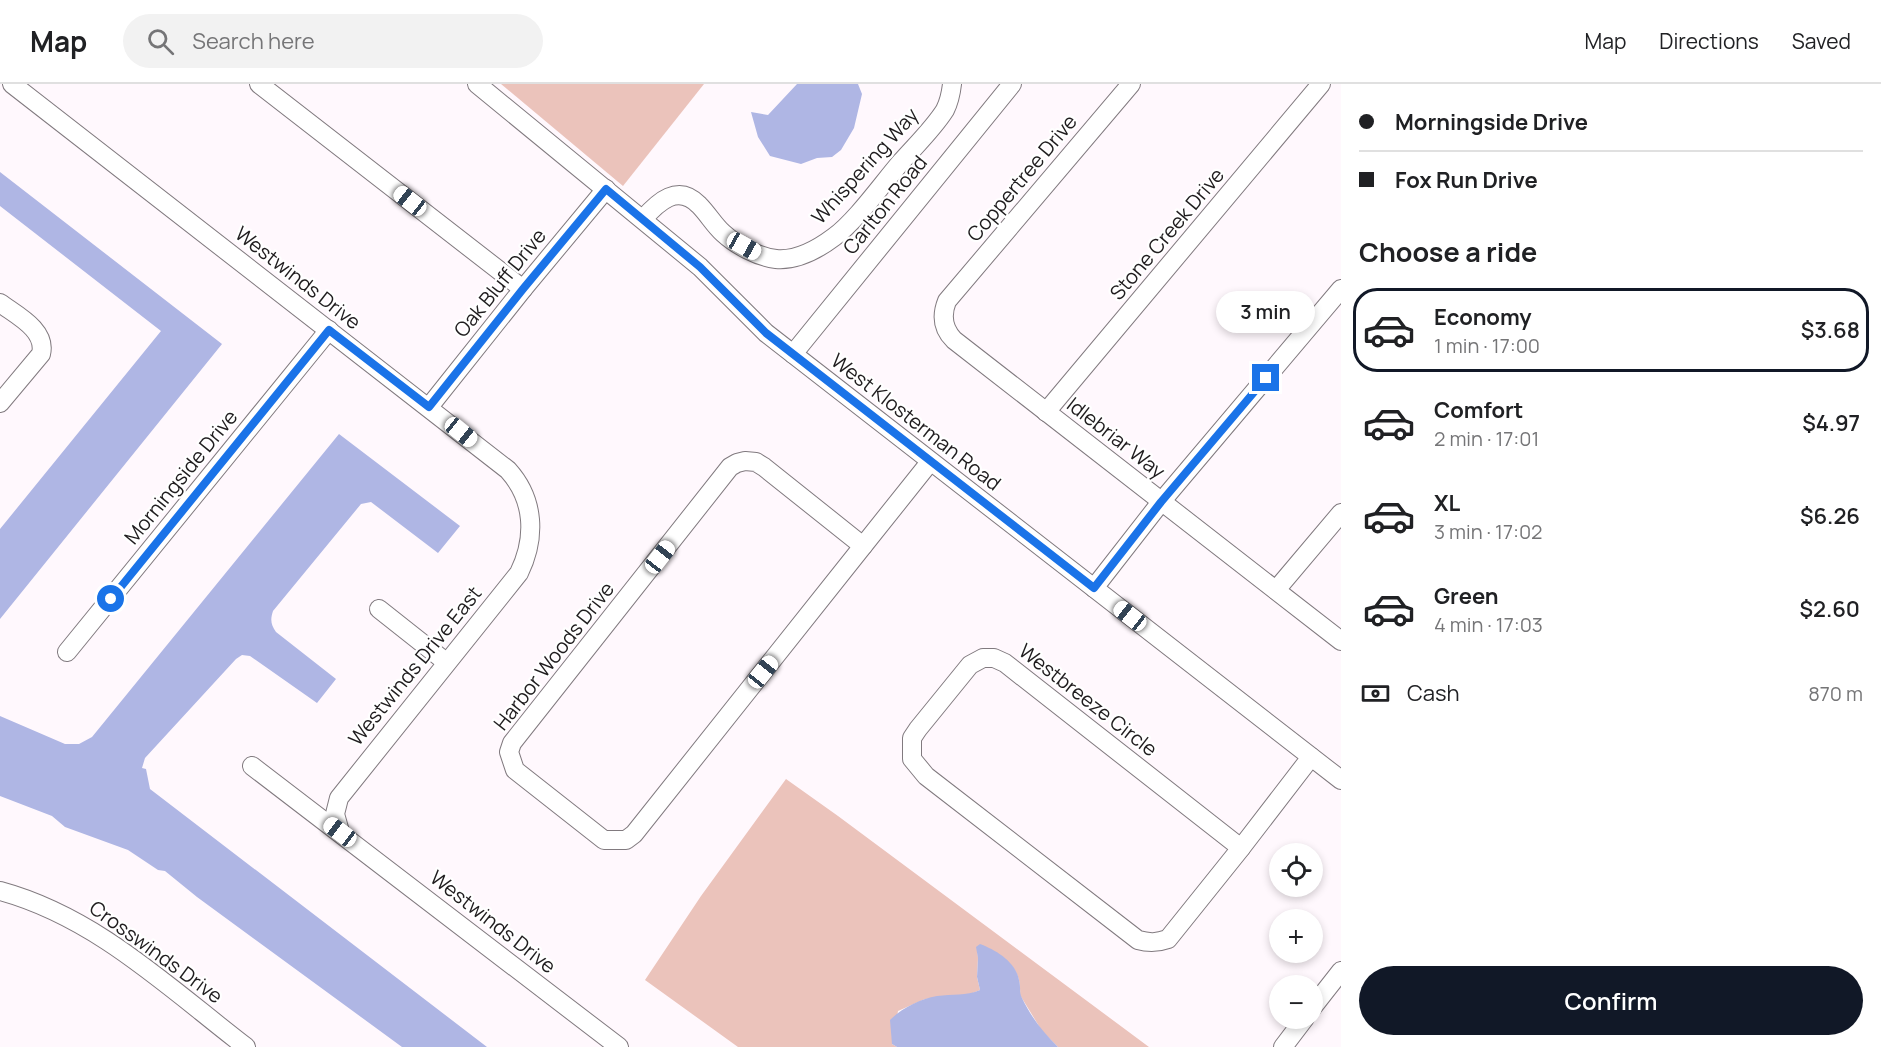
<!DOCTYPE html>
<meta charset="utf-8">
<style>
body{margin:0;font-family:Manrope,sans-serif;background:#f2f2f2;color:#202124;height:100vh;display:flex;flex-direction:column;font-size:22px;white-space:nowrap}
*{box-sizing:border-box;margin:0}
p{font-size:20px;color:#757577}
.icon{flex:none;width:33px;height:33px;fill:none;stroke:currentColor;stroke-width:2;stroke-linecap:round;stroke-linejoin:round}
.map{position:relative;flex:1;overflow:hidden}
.drawer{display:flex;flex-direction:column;background:#fff;width:540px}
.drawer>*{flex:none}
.hud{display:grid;align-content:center;height:132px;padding:0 18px;background:#fff}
.controls{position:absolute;left:1269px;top:759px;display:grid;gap:12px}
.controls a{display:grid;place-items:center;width:54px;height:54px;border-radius:50%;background:#fff;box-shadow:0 3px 9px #0003;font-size:30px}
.end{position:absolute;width:27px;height:27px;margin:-14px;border:8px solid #1a73e8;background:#fff;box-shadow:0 0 0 3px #fff}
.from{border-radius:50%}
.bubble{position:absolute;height:42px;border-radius:21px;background:#fff;box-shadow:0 3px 9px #0003;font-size:20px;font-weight:600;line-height:42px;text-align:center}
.car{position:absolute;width:18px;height:36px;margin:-18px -9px;border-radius:8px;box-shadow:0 0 4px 2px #0007;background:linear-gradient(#fff 24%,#345 0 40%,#fff 0 76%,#345 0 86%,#fff 0)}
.hud b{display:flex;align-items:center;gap:21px;height:57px;font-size:22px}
.hud b+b{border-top:2px solid #e0e0e0}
.hud i{width:15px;height:15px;background:#202124}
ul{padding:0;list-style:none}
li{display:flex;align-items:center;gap:18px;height:84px;margin:0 12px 9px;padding:0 6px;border:3px solid transparent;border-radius:24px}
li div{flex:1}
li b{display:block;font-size:22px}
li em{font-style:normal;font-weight:600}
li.on{border-color:#111827}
li>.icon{width:54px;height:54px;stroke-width:1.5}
h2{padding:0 18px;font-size:27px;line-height:72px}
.pay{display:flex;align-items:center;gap:15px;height:66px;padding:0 18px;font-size:22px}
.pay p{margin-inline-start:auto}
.primary-button{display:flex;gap:12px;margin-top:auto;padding:12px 18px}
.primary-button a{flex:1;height:69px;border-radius:36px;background:#111827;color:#fff;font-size:24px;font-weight:600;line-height:69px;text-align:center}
header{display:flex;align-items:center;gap:36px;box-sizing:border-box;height:84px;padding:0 30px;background:#fff;border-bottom:2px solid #e0e0e0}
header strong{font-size:28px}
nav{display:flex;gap:33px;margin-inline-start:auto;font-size:21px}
.search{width:420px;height:54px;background:#f2f2f2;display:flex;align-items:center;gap:15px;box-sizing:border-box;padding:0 21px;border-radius:33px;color:#757577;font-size:22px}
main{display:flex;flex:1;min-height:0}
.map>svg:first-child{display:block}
.green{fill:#ebc3bb}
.water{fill:#afb6e4}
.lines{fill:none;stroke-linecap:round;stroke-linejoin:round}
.minor-casing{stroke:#817a7f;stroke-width:20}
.minor{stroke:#fff;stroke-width:18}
.route{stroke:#1a73e8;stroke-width:8}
.labels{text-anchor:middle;stroke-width:4.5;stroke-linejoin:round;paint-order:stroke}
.street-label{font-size:20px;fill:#1f1c1e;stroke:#fff}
</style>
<header>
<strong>Map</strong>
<div class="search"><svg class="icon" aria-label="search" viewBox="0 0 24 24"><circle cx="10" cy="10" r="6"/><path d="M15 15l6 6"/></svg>Search here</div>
<nav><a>Map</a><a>Directions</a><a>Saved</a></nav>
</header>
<main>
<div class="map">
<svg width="1341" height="963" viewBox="0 0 1341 963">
<rect width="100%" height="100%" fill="#fff8fd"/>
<g class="green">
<polygon points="501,0 704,0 623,102"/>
<path d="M786,695L838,732L1149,963H1058L1042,947L1020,911C1022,881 1002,870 977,863L978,874L977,893L980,906L968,911L925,915L898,927L892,960L897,963H738L645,896L701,812Z"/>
</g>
<g class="water">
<polygon points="797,0 858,0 862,10 854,44 841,66 832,73 817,74 801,80 770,72 758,53 751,28 768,31"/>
<polygon points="0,88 222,260 0,535 0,445 161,247 0,122"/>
<path d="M339,350L460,442L438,469L371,418L361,420L273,527C270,536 271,541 276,548L336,595L317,619L250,572L242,571L236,575L145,674L142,684L146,685L150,705L487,963H402L197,813L165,787L158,786L128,766L65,743L52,732L0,712V632L65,660H79L92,653Z"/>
<path d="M980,860C996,866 1016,878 1019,896C1021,903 1019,909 1022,914C1031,933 1043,948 1058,963H897L892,960L890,936C902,924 920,915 937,912C952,910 966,912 980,906L977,893L978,874L976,863Z"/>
</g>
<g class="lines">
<defs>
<g id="minor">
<path d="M12,0L508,386C535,416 536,454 519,489L339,714L335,730L340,748"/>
<polyline points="259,0 523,205"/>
<polyline points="477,0 700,183 766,249 1341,696"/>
<path d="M1131,0L947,217C941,232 943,245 954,256L1341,557"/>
<path d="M643,135C658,118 678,99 699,121C708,130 714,141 723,149C736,161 758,173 776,175C797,177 818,165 834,153C856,137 882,100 901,78C915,62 933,45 945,26C949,18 951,9 952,0"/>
<path d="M0,219C16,231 47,246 41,270L0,319"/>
<polyline points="793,270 1012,0"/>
<polyline points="429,323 523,205 606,105"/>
<polyline points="1046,328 1321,0"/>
<polygon points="745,377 756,378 764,383 863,462 634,750 626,756 604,756 515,686 509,668 512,659 730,383 737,379"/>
<polyline points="863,462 930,378"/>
<polyline points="1094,504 1161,418 1341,205"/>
<polyline points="1276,506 1341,429"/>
<polyline points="379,525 446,578"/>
<polyline points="67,568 329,246"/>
<path d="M983,574H994L1005,579L1241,764L1168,855C1157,859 1149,859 1138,856L926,692L912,675V654L918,645L970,581Z"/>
<polyline points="252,682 619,963"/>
<polyline points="1241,764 1311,673"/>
<path d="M0,807C96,833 169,904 246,963"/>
<polyline points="1312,924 1341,887"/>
<polyline points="1283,963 1305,934"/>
</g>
</defs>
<use href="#minor" class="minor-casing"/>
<use href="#minor" class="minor"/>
</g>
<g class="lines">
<polyline class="route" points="111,515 329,246 429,323 523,205 606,105 700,183 766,249 1094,504 1161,418 1266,294"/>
</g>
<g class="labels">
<g class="street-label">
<text transform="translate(865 82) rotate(-48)" y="7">Whispering Way</text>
<text transform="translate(1022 94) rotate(-50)" y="7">Coppertree Drive</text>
<text transform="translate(885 121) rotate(-51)" y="7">Carlton Road</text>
<text transform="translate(1167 150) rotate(-50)" y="7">Stone Creek Drive</text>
<text transform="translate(298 194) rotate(38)" y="7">Westwinds Drive</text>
<text transform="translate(500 199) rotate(-51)" y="7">Oak Bluff Drive</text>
<text transform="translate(916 338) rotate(38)" y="7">West Klosterman Road</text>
<text transform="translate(1116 354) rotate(38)" y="7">Idlebriar Way</text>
<text transform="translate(181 393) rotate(-51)" y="7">Morningside Drive</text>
<text transform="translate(554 572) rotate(-52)" y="7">Harbor Woods Drive</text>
<text transform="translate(415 582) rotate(-51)" y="7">Westwinds Drive East</text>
<text transform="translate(1088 616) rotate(38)" y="7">Westbreeze Circle</text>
<text transform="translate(493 838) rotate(38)" y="7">Westwinds Drive</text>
<text transform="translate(156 868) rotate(36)" y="7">Crosswinds Drive</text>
</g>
</g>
</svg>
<div class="controls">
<a><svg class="icon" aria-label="locate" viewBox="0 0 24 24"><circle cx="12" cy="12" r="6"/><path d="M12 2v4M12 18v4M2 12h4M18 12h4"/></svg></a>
<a>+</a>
<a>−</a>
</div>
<i class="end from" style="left:111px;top:515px"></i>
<i class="end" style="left:1266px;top:294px"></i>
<div class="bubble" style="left:1216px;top:207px;width:99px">3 min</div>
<i class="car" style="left:410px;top:117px;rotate:308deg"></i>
<i class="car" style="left:744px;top:162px;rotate:119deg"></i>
<i class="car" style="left:461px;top:348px;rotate:129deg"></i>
<i class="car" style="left:660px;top:473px;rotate:38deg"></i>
<i class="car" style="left:1130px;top:532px;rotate:308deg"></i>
<i class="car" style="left:763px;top:588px;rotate:39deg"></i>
<i class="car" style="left:340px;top:748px;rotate:307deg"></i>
</div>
<section class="drawer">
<div class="hud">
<b><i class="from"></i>Morningside Drive</b>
<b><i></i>Fox Run Drive</b>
</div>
<h2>Choose a ride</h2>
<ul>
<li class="on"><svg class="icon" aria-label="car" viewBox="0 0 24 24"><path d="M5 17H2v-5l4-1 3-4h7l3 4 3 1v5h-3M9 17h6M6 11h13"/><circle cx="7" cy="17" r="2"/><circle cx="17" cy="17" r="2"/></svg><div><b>Economy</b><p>1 min · 17:00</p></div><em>$3.68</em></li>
<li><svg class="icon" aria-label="car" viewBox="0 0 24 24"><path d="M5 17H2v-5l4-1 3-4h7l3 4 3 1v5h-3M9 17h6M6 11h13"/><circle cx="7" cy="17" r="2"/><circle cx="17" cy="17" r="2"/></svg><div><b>Comfort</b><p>2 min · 17:01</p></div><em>$4.97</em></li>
<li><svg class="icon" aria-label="car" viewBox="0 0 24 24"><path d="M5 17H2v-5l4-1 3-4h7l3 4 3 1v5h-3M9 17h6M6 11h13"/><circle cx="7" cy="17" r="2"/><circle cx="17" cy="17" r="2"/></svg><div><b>XL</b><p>3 min · 17:02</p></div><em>$6.26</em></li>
<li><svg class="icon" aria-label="car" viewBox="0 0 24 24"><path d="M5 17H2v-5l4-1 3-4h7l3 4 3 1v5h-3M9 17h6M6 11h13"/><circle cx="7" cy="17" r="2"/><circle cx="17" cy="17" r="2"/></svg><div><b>Green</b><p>4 min · 17:03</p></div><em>$2.60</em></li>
</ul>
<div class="pay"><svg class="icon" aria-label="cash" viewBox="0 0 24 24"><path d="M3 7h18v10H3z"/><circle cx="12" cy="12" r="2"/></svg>Cash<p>870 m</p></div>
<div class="primary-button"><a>Confirm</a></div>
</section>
</main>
